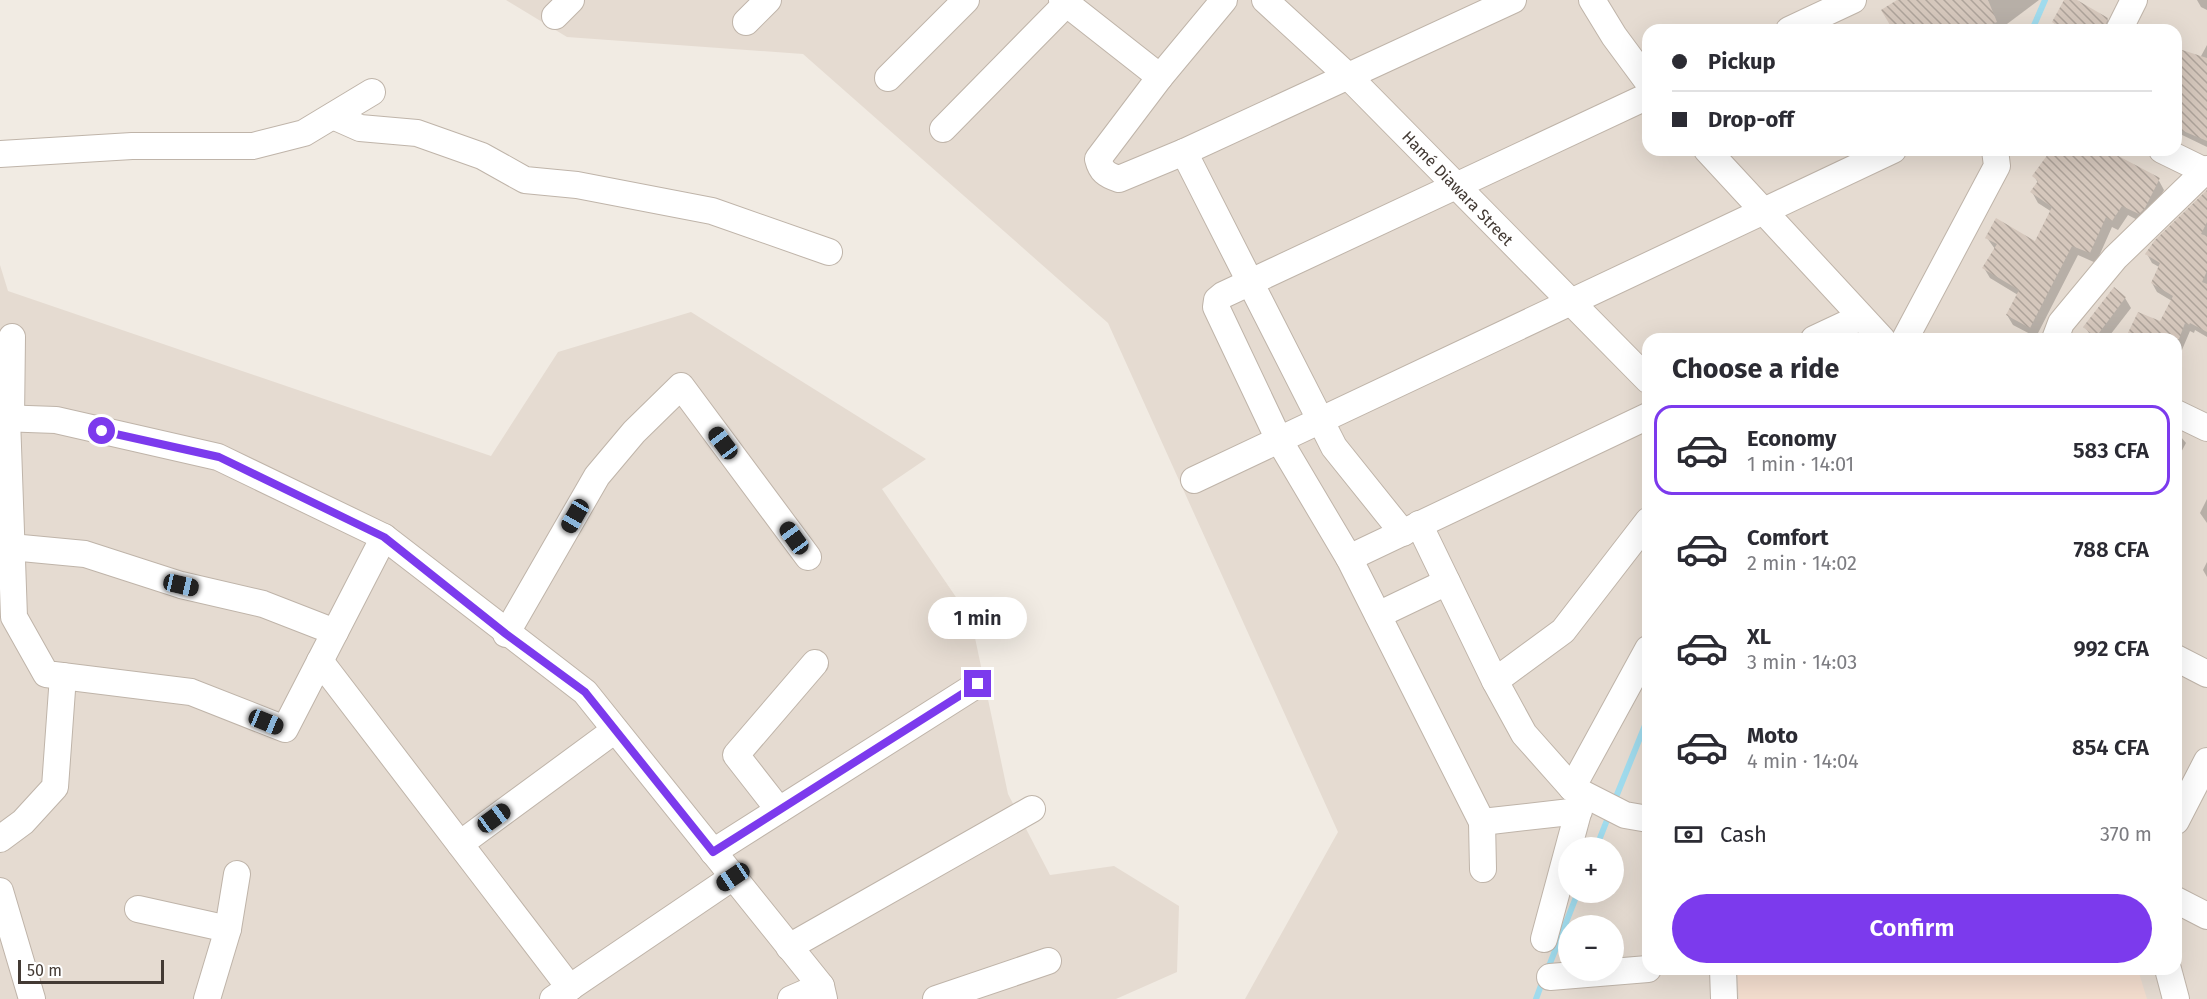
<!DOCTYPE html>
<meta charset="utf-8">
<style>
body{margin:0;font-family:"Fira Sans",sans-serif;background:#f7f7f7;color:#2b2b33;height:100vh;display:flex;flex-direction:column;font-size:22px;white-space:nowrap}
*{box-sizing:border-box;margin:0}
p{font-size:20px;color:#7c7c81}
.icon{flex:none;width:33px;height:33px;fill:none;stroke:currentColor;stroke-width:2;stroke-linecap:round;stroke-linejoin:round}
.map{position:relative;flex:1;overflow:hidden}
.panel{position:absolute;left:1642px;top:333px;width:540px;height:642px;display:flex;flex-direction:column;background:#fff;border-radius:18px;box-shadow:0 6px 24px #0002}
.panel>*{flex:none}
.hud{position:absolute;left:1642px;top:24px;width:540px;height:132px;border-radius:18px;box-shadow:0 6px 24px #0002;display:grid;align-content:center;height:132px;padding:0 30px;background:#fff}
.fabs{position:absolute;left:1558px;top:837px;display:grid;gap:12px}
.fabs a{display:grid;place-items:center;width:66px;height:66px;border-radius:50%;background:#fff;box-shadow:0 6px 24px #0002;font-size:30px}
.scale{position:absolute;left:18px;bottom:15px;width:146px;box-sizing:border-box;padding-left:6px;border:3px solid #433a34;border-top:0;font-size:16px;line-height:21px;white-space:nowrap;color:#433a34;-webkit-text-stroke:4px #fff;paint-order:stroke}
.end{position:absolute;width:27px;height:27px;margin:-14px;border:8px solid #7c3aed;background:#fff;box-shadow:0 0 0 3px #fff}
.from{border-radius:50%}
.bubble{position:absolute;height:42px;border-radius:21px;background:#fff;box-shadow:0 6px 24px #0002;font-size:20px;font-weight:600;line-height:42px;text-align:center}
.car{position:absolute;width:18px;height:36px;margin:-18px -9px;border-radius:8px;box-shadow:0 0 4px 2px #0007;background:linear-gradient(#222 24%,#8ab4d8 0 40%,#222 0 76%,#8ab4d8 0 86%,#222 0)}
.hud b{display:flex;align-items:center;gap:21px;height:57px;font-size:22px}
.hud b+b{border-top:2px solid #e1e1e2}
.hud i{width:15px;height:15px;background:#2b2b33}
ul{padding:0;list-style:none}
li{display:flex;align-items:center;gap:18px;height:90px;margin:0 12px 9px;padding:0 18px;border:3px solid transparent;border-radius:18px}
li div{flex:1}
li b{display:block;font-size:22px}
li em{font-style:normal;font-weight:600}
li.current{border-color:#7c3aed}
li>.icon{width:54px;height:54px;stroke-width:1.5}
h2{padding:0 30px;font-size:27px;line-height:72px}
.pay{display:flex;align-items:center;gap:15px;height:66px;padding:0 30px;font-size:22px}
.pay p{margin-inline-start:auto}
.primary-button{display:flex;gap:12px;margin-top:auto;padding:12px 30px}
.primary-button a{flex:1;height:69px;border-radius:36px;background:#7c3aed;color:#fff;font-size:24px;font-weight:600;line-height:69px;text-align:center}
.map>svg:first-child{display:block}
.residential{fill:#e5dbd1;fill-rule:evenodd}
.commercial{fill:#f3ddce}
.shadow{fill:#0003}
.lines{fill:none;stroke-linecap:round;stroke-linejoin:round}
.stream{stroke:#a0dbed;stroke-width:6}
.building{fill:url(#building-back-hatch)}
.minor-casing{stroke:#bfb4a9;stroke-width:28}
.minor{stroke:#fff;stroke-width:26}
.route{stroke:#7c3aed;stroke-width:8}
.labels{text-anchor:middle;stroke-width:6;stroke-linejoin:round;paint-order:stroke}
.street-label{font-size:16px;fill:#433a34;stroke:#fff}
</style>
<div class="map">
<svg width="2207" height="999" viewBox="0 0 2207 999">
<defs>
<pattern id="building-back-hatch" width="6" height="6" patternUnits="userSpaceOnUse" patternTransform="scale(1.5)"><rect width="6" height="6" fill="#d5c7bc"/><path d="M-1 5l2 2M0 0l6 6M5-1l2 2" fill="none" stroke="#aea39a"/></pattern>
</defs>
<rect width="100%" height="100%" fill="#f1ebe3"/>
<g class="residential">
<path d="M506,0H2207V999H1245L1338,832L1108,323L803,54L567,37ZM1648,30H2176V150H1648ZM1648,339H2176V969H1648ZM1569,848H1614V892H1569ZM1569,926H1614V970H1569Z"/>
<polygon points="0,265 8,291 491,456 558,352 691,312 926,459 882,489 971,619 1008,794 1050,875 1114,866 1179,906 1177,972 1116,999 0,999"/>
</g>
<polygon class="commercial" points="1737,969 2125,969 2139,973 2147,999 1739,999"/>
<g class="shadow">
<polygon points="1900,0 2039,0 1999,30 1894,30"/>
<polygon points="2066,0 2074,0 2107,19 2112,30 2054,30 2056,26 2054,22"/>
<polygon points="2197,0 2207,0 2207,10 2201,7"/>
<polygon points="2207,45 2207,147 2176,132 2176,50 2200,58"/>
<polygon points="2053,150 2103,150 2158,179 2164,190 2145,224 2128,215 2118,230 2112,227 2096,263 2078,255 2036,337 2013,325 2007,315 2018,295 1990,278 1984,268 1995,249 1987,238 2036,243 2052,212 2038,203 2032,192 2038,183 2034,176"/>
<polygon points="2207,200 2207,337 2195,330 2194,333 2190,331 2176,364 2176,339 2127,339 2161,322 2172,301 2157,292 2152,283 2159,267 2152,263 2147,254"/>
<polygon points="2114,289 2125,298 2131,308 2107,339 2093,339 2085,327"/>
<polygon points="2176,431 2186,443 2178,458 2176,457"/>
<polygon points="2207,499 2207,523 2200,513"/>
<polygon points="2207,562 2207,577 2203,570"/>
</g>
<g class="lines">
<g class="stream">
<polyline points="2032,30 2045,0"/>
<polyline points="1614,802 1648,718"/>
<polyline points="1596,848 1609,815"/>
<polyline points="1547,971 1578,892"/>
<polyline points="1536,999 1543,980"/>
</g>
</g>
<g class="building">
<polygon points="1897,0 1988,0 1997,22 1977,30 1893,30 1881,10"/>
<polygon points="2064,0 2077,0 2108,18 2104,30 2052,30 2055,24 2052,22"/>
<polygon points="2176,48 2207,58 2207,141 2176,128"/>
<polygon points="2051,150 2107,150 2160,178 2145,208 2139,214 2122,206 2112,221 2106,217 2090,253 2072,246 2030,328 2006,315 2019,290 1982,268 1997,244 1985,238 1996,218 2035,241 2052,207 2030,192 2038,181 2032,176"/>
<polygon points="2207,190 2207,222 2201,234 2207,236 2207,271 2202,282 2207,284 2207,332 2190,323 2189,325 2185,323 2179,339 2125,339 2138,312 2160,321 2173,296 2151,283 2160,263 2145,254 2155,240"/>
<polygon points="2114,287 2126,297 2096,337 2083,327"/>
</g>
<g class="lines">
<defs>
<g id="minor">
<polyline points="1062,0 1160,77"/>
<path d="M1224,0L1160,77L1098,159C1101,171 1106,175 1119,179L1184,152L1513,0"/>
<polyline points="1265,0 1348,76 1648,380"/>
<polyline points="1592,0 1614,36 1648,82"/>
<polyline points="555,16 571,0"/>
<polyline points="746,22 768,0"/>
<polyline points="1789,30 1853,0"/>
<polyline points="2119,30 2134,0"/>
<polyline points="888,78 966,0"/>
<polyline points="333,116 360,128 417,133 482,156 525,180 577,185 712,211 829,252"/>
<polyline points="943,129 1066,4"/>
<polyline points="1707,150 1882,339"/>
<polyline points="2162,150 2207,172"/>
<polyline points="1184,152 1334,447 1403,533"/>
<polyline points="0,154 132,146 253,146 304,133 372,92"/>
<polyline points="1814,339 1861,317"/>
<polyline points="1905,339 1997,166 1995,150"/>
<polyline points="2055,339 2061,323 2115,258 2207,169"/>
<polyline points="2176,413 2207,428"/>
<polyline points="0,418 56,420 218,457 384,537 585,692 821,986 824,999"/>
<polyline points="7,418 14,617 46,674 191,692 285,729 384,537"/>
<polyline points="11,418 12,337"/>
<polyline points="1194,480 1893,150"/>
<polyline points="1419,524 1495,681 1524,734 1572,788 1625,815 1648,819"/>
<polyline points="11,547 85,554 181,585 263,604 335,632"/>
<polyline points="1349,558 1648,416"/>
<polyline points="1378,615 1447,582"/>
<polyline points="506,634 597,476 634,432 681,386 808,557"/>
<polyline points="2176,658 2207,674"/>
<polyline points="320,661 570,988"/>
<polyline points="1495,681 1563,631 1648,521"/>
<polyline points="1572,788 1648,649"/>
<polyline points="779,810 736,755 815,663"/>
<polyline points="2176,821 2207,761"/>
<polyline points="1482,822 1579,811"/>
<polyline points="0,839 23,822 55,787 63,676"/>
<polyline points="460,844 615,730"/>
<polyline points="713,852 978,684"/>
<polyline points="1483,869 1482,822 1349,558 1279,440 1216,307 1217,300 1223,295 1648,96"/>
<polyline points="0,891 32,999"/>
<polyline points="2176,900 2207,916"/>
<polyline points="138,909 228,929"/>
<polyline points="1544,939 1583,794"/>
<polyline points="789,947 1032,809"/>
<polyline points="1723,969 1724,999"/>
<polyline points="2168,969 2176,999"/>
<polyline points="1550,977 1648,969"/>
<polyline points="207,999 228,929 237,874"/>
<polyline points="553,999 733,877"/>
<polyline points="791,999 821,986"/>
<polyline points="936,999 1048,961"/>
</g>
</defs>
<use href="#minor" class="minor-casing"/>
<use href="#minor" class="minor"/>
</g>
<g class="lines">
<polyline class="route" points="102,431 219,457 384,537 506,634 585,692 713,852 978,684"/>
</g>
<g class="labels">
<g class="street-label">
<text transform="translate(1458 188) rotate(46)" y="6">Hamé Diawara Street</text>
</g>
</g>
</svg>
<div class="fabs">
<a>+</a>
<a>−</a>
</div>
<div class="scale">50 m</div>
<i class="end from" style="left:102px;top:431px"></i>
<i class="end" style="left:978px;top:684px"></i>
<div class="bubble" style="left:928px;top:597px;width:99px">1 min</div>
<i class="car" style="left:723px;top:443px;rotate:323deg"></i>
<i class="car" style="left:575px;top:516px;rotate:210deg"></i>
<i class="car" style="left:794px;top:538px;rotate:324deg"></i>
<i class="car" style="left:181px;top:585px;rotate:103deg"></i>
<i class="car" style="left:266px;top:722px;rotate:112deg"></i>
<i class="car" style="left:494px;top:818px;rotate:54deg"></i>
<i class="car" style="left:733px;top:877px;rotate:236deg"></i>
<div class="hud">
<b><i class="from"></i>Pickup</b>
<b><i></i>Drop-off</b>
</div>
<section class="panel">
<h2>Choose a ride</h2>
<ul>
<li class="current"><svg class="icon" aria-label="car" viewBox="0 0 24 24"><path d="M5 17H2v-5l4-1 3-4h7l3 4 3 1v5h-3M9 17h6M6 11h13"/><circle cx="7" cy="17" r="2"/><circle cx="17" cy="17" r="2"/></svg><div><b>Economy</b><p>1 min · 14:01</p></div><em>583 CFA</em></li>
<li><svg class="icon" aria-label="car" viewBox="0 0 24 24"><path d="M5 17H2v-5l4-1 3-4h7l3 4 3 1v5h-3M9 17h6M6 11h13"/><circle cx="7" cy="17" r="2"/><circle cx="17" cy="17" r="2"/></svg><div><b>Comfort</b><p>2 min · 14:02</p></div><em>788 CFA</em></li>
<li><svg class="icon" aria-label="car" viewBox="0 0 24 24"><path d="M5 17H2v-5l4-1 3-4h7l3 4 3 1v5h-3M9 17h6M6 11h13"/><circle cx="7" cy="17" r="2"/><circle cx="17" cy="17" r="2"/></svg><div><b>XL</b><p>3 min · 14:03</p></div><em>992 CFA</em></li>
<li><svg class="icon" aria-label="car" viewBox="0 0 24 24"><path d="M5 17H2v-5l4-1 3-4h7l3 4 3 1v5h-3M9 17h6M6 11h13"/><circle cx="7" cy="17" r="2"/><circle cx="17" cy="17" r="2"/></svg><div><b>Moto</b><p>4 min · 14:04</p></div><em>854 CFA</em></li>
</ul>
<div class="pay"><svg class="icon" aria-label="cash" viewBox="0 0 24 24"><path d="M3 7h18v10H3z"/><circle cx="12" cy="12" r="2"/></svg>Cash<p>370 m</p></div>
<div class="primary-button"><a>Confirm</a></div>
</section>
</div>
